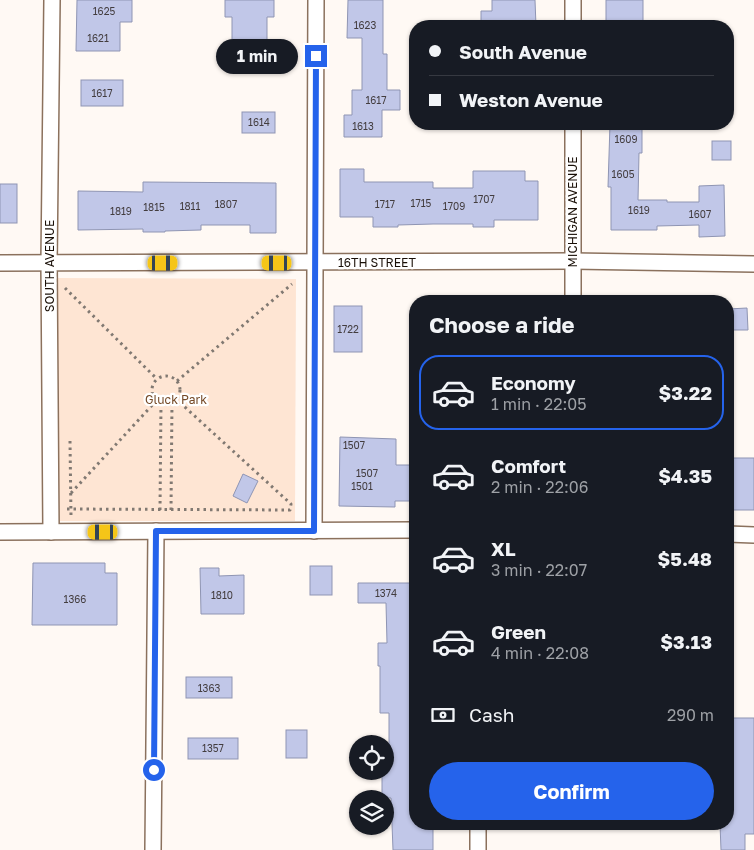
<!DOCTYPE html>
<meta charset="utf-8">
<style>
body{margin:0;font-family:"Golos Text",sans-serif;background:#242831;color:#f1f3f6;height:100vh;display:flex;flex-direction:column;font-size:19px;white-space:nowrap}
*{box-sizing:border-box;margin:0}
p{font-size:16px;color:#9ea1a6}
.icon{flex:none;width:28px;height:28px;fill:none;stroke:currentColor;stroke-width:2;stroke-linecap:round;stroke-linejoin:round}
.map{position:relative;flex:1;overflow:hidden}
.panel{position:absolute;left:409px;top:295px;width:325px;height:535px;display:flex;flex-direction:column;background:#171b24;border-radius:20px;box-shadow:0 1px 4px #0004}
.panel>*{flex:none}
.top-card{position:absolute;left:409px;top:20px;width:325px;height:110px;border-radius:20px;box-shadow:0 1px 4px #0004;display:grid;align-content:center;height:110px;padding:0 20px;background:#171b24}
.buttons{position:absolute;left:349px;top:735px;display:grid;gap:10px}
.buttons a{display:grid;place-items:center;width:45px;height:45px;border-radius:50%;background:#171b24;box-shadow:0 1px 4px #0004;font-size:25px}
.end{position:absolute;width:22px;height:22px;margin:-11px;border:6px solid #2563eb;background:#fff;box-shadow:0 0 0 2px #fff}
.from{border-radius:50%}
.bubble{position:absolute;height:35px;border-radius:18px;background:#171b24;box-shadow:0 1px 4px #0004;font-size:16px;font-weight:700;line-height:35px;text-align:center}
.car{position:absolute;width:15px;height:30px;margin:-15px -8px;border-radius:6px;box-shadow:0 0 4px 1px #0007;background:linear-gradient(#f5c518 24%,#345 0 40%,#f5c518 0 76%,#345 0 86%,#f5c518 0)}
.top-card b{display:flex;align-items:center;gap:18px;height:48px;font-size:19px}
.top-card b+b{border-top:1px solid #363941}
.top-card i{width:12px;height:12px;background:#f1f3f6}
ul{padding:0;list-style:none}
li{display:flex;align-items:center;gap:15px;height:75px;margin:0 10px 8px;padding:0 10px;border:2px solid transparent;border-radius:20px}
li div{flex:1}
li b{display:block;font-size:19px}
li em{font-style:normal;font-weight:700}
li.on{border-color:#2563eb}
li>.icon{width:45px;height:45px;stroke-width:1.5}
h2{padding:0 20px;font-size:22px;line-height:60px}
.pay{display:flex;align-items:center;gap:12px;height:55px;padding:0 20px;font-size:19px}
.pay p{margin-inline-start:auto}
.button{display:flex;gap:10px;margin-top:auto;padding:10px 20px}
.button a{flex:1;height:58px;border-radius:30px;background:#2563eb;color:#fff;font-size:20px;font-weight:700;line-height:58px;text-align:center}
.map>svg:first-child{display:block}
.green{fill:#fee5d3}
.building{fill:#c1c7e8;stroke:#8f95b3}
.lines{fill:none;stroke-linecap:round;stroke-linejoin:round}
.minor-casing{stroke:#8b715d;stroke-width:18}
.path{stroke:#817972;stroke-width:3;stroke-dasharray:2.5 4;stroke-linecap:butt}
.minor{stroke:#fff;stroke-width:15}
.route{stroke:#2563eb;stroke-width:6}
.labels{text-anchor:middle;stroke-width:4.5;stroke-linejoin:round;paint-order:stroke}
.number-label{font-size:10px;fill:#433d3f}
.street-label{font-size:12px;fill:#190f07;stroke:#fff}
.park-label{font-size:12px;fill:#754a27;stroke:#fff}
</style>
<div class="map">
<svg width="754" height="850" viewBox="0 0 754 850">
<rect width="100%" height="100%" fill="#fff9f4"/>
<polygon class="green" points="58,278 296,279 295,521 57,521"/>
<g class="building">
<polygon points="77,0 132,0 132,22 120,22 120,51 76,51"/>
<polygon points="225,0 274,0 274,17 267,17 267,65 232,65 232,17 225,17"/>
<polygon points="348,0 383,0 383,54 387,54 387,90 400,90 400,110 382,110 382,137 344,137 344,115 352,115 352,90 362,90 362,38 347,38"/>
<polygon points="492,0 535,0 536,26 481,26 481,11 492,11"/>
<rect x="606" y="0" width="37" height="26"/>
<rect x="81" y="80" width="42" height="26"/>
<rect x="242" y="112" width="33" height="21"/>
<polygon points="610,124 642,124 642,153 639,153 638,200 667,200 667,202 699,202 699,186 724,185 725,236 699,237 699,225 657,226 657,230 611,230 611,187 608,187"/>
<rect x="712" y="141" width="19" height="19"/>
<polygon points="340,169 364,169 364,182 433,182 433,188 473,188 473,171 525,171 525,181 538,181 538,220 494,220 494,227 473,227 473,224 433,224 398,225 398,227 373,227 373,217 340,217"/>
<polygon points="143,182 276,183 276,233 250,233 250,225 201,225 201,230 165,231 165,232 143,232 143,229 78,230 78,191 143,192"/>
<rect x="0" y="184" width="17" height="39"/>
<rect x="334" y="306" width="28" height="46"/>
<polygon points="747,308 748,330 728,330 728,309"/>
<polygon points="340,437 396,439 396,465 415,465 415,501 395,501 395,507 339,506"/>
<rect x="732" y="458" width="22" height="52"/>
<polygon points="243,474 258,481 247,503 233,496"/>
<polygon points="33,563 105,563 105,573 117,573 117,625 32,625"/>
<rect x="310" y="566" width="22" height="29"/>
<polygon points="200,568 219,568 219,576 244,575 244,614 201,614"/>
<polygon points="358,583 415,583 415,824 433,824 433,850 393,850 391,798 382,798 382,772 389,772 389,713 380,713 380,666 378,666 378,643 387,643 386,603 358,603"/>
<rect x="186" y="677" width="46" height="21"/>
<polygon points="728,718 754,718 754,834 745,834 745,850 721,850 720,824 728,824"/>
<rect x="286" y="730" width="21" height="28"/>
<rect x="188" y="738" width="50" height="21"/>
</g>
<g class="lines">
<defs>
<g id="minor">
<polyline points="573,26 573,0"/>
<polyline points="0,263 573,261 754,264"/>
<polyline points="573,301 573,124"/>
<polyline points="314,531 316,0"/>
<polyline points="0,532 415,530"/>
<polyline points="51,532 49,263 52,0"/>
<polyline points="728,534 754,535"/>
<polyline points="153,850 156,531"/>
<polyline points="478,850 478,824"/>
</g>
</defs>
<use href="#minor" class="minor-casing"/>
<g class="path">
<polyline points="65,288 157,379"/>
<circle cx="166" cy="390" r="14"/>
<polyline points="177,381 292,284"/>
<polyline points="70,441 71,517"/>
<polyline points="71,493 157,400"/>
<polyline points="67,509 290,510 291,504 176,399"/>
<polyline points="160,510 161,403"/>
<polyline points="171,510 172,402"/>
</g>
<use href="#minor" class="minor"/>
</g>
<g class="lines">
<polyline class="route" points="154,770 156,531 314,531 316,56"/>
</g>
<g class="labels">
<g class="number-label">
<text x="104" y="15">1625</text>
<text x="365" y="29">1623</text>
<text x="98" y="42">1621</text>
<text x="102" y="97">1617</text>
<text x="376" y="104">1617</text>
<text x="259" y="126">1614</text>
<text x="363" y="130">1613</text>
<text x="626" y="143">1609</text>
<text x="623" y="178">1605</text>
<text x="484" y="203">1707</text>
<text x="421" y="207">1715</text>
<text x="226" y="208">1807</text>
<text x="385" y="208">1717</text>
<text x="190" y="210">1811</text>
<text x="454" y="210">1709</text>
<text x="154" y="211">1815</text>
<text x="639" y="214">1619</text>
<text x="121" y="215">1819</text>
<text x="700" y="218">1607</text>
<text x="348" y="333">1722</text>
<text x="354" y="449">1507</text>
<text x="367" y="477">1507</text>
<text x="362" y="490">1501</text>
<text x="386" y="597">1374</text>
<text x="222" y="599">1810</text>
<text x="75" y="603">1366</text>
<text x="209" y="692">1363</text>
<text x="213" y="752">1357</text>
</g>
<g class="street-label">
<text transform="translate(573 212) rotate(-90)" y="4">MICHIGAN AVENUE</text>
<text x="377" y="267">16TH STREET</text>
<text transform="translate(50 266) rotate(-90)" y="4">SOUTH AVENUE</text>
</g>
<g class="park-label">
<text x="176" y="404">Gluck Park</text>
</g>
</g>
</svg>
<div class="buttons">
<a><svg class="icon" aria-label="locate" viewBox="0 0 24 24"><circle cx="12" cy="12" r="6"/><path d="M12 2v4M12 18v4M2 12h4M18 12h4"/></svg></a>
<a><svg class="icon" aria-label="layers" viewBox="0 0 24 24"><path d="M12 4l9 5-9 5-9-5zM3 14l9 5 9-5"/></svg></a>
</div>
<i class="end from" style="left:154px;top:770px"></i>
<i class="end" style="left:316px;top:56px"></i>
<div class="bubble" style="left:216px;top:39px;width:82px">1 min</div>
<i class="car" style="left:163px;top:263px;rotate:90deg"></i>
<i class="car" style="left:277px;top:263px;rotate:270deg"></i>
<i class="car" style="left:103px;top:532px;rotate:270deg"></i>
<div class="top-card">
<b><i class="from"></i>South Avenue</b>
<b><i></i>Weston Avenue</b>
</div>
<section class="panel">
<h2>Choose a ride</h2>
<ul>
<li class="on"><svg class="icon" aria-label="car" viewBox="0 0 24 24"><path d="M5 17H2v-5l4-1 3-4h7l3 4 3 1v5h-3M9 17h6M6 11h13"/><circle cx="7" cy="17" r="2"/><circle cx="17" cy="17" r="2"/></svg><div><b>Economy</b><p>1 min · 22:05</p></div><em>$3.22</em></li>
<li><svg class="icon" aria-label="car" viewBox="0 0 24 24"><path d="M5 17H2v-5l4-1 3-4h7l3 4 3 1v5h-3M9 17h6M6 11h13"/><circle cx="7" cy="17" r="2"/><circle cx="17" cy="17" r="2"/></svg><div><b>Comfort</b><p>2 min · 22:06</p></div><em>$4.35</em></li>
<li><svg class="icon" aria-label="car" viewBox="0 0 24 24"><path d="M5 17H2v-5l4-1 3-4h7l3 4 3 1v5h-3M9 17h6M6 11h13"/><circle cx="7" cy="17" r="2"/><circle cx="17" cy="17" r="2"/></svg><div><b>XL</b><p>3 min · 22:07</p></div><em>$5.48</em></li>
<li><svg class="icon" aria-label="car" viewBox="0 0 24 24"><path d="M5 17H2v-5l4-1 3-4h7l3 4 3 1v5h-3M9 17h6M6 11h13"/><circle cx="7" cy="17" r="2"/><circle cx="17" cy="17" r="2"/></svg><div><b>Green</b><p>4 min · 22:08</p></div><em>$3.13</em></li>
</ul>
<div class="pay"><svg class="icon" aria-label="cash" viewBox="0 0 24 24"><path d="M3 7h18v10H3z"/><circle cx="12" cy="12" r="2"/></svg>Cash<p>290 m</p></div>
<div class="button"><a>Confirm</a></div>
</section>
</div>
